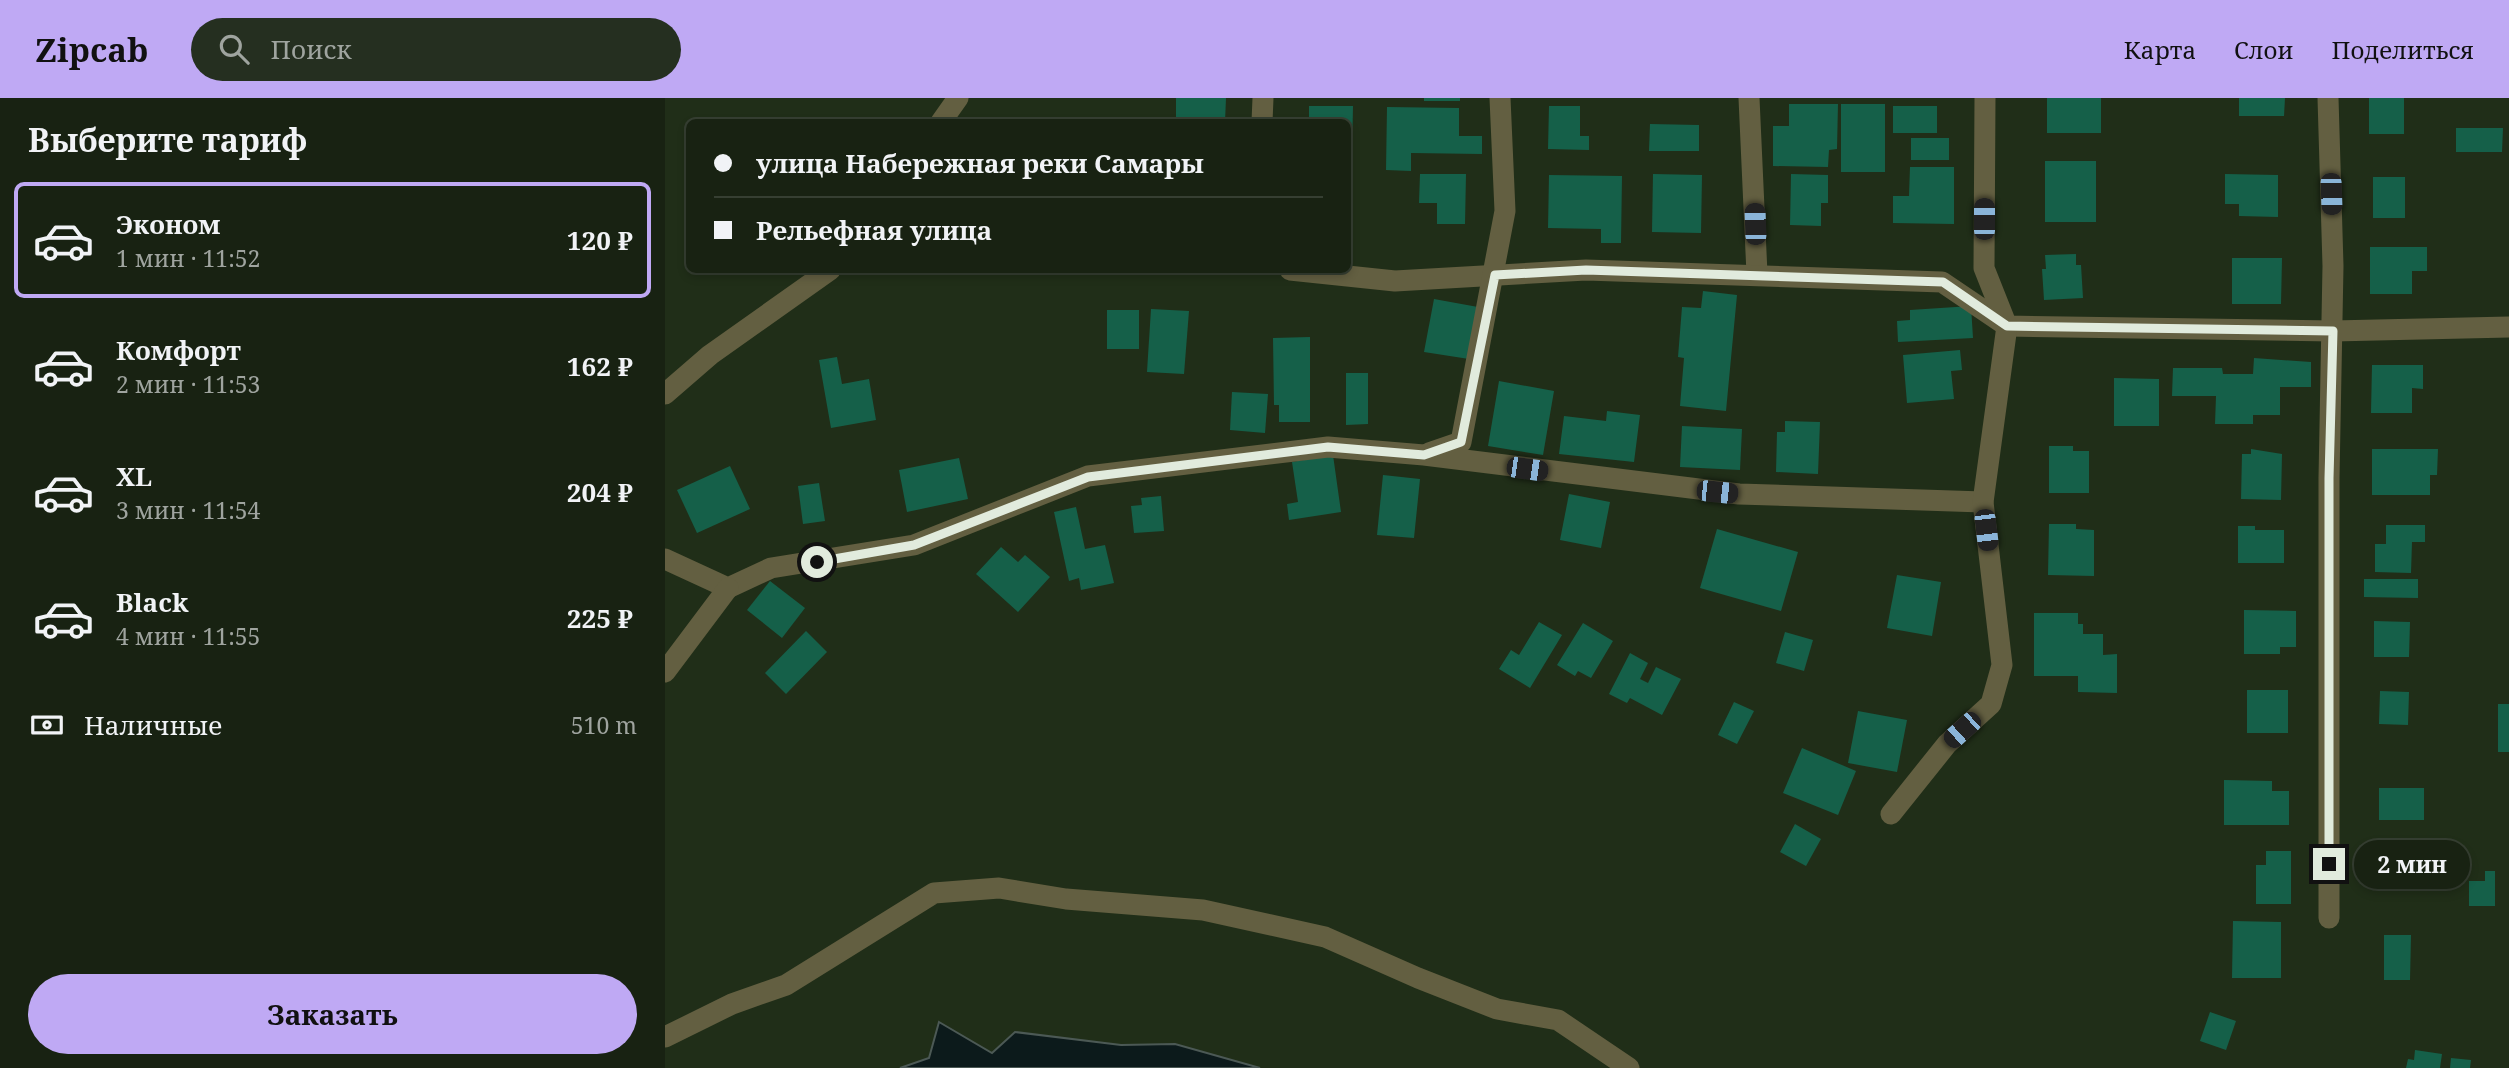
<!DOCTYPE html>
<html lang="ru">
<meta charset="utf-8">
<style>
body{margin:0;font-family:"Noto Serif",serif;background:#252f20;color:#f1f3f6;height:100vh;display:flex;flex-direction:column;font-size:26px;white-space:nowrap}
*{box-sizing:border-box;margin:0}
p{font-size:23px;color:#9fa49f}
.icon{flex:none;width:38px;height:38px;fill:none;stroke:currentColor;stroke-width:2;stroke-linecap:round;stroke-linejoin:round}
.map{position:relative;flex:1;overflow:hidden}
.side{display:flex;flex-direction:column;background:#182212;width:665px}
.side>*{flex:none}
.banner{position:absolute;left:21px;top:21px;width:665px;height:154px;border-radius:10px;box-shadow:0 4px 10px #0003,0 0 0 2px #363f32;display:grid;align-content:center;height:154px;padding:0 28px;background:#182212}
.end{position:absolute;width:32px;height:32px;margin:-16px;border:9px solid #e1ebdd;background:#111;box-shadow:0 0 0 4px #111}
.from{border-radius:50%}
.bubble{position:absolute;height:49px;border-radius:24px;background:#182212;box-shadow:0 4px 10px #0003,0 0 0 2px #363f32;font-size:23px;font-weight:700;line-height:49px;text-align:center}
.car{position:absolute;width:21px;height:42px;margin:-21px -10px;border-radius:9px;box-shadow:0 0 5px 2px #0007;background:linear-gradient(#222 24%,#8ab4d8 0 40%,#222 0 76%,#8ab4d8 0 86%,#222 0)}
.banner b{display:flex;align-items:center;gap:24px;height:66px;font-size:26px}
.banner b+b{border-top:2px solid #363f32}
.banner i{width:18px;height:18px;background:#f1f3f6}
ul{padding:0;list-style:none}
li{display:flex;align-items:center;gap:21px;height:116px;margin:0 14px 10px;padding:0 14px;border:4px solid transparent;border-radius:10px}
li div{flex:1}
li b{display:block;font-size:26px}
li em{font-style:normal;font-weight:700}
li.current{border-color:#bfa9f4}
li>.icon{width:63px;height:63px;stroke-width:1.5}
h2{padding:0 28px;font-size:32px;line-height:84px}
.pay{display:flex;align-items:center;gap:18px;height:77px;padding:0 28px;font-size:26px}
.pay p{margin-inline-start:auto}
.button{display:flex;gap:14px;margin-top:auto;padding:14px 28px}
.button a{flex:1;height:80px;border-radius:42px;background:#bfa9f4;color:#111;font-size:28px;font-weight:700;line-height:80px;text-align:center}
header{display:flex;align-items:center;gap:42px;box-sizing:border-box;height:98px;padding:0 35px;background:#bfa9f4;color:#111}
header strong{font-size:33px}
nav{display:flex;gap:38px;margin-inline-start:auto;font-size:24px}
.search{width:490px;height:63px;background:#252f20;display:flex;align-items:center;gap:18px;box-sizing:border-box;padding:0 24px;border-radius:38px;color:#9fa49f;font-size:26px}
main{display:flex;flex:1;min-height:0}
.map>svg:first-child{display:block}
.water{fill:#0c1a1b;stroke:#4c5955;stroke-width:2}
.building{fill:#156049}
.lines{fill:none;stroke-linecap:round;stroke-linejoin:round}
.minor{stroke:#635f41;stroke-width:21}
.route{stroke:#e1ebdd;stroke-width:9}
</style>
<header>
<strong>Zipcab</strong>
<div class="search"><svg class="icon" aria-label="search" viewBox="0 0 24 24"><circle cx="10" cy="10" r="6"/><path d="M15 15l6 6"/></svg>Поиск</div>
<nav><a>Карта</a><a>Слои</a><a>Поделиться</a></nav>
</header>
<main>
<section class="side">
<h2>Выберите тариф</h2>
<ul>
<li class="current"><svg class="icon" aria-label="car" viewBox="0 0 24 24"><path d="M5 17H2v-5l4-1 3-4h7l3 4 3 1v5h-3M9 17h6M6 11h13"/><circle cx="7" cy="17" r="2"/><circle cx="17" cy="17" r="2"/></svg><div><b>Эконом</b><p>1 мин · 11:52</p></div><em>120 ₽</em></li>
<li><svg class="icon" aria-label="car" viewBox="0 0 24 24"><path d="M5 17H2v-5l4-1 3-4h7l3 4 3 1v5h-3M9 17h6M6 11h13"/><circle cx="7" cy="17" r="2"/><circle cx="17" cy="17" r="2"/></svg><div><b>Комфорт</b><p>2 мин · 11:53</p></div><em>162 ₽</em></li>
<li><svg class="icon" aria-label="car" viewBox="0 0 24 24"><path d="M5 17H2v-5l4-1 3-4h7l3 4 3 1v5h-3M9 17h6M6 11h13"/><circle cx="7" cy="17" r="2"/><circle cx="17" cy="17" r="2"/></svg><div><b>XL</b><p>3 мин · 11:54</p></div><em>204 ₽</em></li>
<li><svg class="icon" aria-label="car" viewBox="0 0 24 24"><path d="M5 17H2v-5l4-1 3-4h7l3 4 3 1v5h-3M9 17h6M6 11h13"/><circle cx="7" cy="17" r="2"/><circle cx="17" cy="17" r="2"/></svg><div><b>Black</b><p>4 мин · 11:55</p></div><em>225 ₽</em></li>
</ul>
<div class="pay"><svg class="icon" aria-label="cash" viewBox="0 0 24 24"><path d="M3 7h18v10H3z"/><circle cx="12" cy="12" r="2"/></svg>Наличные<p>510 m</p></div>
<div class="button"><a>Заказать</a></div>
</section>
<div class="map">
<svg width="1844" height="970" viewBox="0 0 1844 970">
<rect width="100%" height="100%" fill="#202e18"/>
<polygon class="water" points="274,924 327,955 350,934 456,947 510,946 595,970 235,970 264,960"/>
<g class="building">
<polygon points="511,0 561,0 560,24 511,24"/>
<rect x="759" y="0" width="36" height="3"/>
<rect x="1382" y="0" width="54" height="35"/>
<polygon points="1574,0 1620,0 1619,18 1574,18"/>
<rect x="1704" y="0" width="35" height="36"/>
<polygon points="1124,6 1173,6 1172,51 1164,52 1163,69 1108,68 1108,28 1124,28"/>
<rect x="1176" y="6" width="44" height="68"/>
<polygon points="644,8 688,8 687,59 682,59 682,24 644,24"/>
<polygon points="884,8 915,8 915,38 924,38 924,52 883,51"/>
<rect x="1228" y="8" width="44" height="27"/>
<polygon points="722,9 794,10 794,38 817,38 817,56 746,55 746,73 721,72"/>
<polygon points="985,26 1034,27 1034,53 984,53"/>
<polygon points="1791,30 1838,30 1837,54 1791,54"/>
<rect x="1246" y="40" width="38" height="22"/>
<rect x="1380" y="63" width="51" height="61"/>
<polygon points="1245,69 1289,69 1289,126 1228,125 1228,98 1244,98"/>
<polygon points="755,76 801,76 800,126 772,126 772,105 754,105"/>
<polygon points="988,76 1037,77 1036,135 987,134"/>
<polygon points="1126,76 1163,77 1163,105 1156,105 1156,128 1125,127"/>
<polygon points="1560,76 1613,77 1613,119 1574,118 1574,106 1560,106"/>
<polygon points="884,77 957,78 956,145 936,145 936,131 883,130"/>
<rect x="1708" y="79" width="32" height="41"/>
<polygon points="1705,149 1762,149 1762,173 1747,173 1747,196 1705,196"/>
<polygon points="1411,156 1411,167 1416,167 1418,200 1379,202 1377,171 1381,171 1380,157"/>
<polygon points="1567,160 1617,160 1616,206 1567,206"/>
<polygon points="1038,193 1072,197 1061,313 1015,308 1019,260 1013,259 1017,209 1036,210"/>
<polygon points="769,201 813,209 804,261 759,254"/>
<polygon points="1306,208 1308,240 1233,244 1232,223 1245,222 1245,212"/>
<polygon points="486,211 524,213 519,276 482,274"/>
<rect x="442" y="212" width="32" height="39"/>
<polygon points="645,239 645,324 614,324 614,307 609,307 608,240"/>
<polygon points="1295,252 1297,272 1286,273 1289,301 1242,305 1238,257"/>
<polygon points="172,259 177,286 204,281 211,322 166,330 154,262"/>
<polygon points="1589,260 1646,264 1646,289 1615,289 1615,317 1588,317 1588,326 1550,326 1551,298 1507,298 1508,270 1557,270 1558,276 1588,276"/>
<polygon points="1707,267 1758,267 1758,291 1747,290 1747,315 1706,315"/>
<polygon points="681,275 703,275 703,326 681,327"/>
<polygon points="1449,280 1494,281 1494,328 1449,328"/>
<polygon points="834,283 889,293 878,357 823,348"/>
<polygon points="567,294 603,296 600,335 565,332"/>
<polygon points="942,313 975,317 969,364 894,356 899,318 941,323"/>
<polygon points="1120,323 1155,324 1153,376 1111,374 1112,334 1120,334"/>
<polygon points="1017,328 1077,331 1075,372 1015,369"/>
<polygon points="1384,348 1408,348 1408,353 1424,353 1424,395 1384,395"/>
<polygon points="1586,351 1617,356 1616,402 1576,401 1577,356 1586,356"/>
<polygon points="1707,351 1773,351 1772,377 1765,377 1765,397 1707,397"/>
<polygon points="668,357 676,414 624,422 622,406 633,404 627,364"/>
<polygon points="294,360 303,401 242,414 234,372"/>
<polygon points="65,368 85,411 32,435 12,392"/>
<polygon points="718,377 755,381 749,440 712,437"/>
<polygon points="154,385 160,423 138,426 133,388"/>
<polygon points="904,396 945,404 936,450 895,442"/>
<polygon points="496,398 499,433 469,435 466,408 477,407 476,400"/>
<polygon points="411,409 420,451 440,447 449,485 416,492 414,480 404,483 389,414"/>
<polygon points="1384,426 1411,426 1411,431 1429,432 1429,478 1383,477"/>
<polygon points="1721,427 1760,427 1760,444 1747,444 1746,475 1710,474 1710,446 1721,446"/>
<polygon points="1573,428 1590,428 1590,432 1619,432 1619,465 1573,465"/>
<polygon points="1052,431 1133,454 1116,513 1035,490"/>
<polygon points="336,449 353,464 360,457 385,479 353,514 311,476"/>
<polygon points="1232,477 1276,484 1267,538 1222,530"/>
<polygon points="1699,481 1753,481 1753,500 1699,499"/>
<polygon points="105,483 140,510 117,540 82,512"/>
<polygon points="1579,512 1631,513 1631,549 1615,549 1615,556 1579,556"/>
<polygon points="1369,515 1413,515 1413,526 1418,526 1418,536 1438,536 1438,557 1452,556 1452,595 1413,594 1413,578 1369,578"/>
<polygon points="1709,523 1745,524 1744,559 1709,559"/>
<polygon points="874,524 897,537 865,590 834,571 846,552 854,557"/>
<polygon points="918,525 948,543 926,580 913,573 910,578 892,567"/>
<polygon points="141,533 162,554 121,596 100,575"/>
<polygon points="1120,534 1148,542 1139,573 1111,565"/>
<polygon points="965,555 983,565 975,581 983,585 991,569 1016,581 997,617 965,600 962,605 944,596"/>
<rect x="1582" y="592" width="41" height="43"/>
<polygon points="1715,593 1744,594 1743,627 1714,626"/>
<polygon points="1069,604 1089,613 1072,646 1053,637"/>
<rect x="1833" y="606" width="11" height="48"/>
<polygon points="1193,613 1242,622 1232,674 1183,665"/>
<polygon points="1137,650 1191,673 1173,717 1118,695"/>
<polygon points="1559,682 1607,683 1607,693 1624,693 1624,727 1559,727"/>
<rect x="1714" y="690" width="45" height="32"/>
<polygon points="1130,726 1156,741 1141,768 1115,754"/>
<polygon points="1714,740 1749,741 1749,780 1713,780"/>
<polygon points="1601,753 1626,753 1626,806 1591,806 1591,767 1601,767"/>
<polygon points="1820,773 1830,773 1830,808 1804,808 1804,783 1820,783"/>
<polygon points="1568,823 1616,824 1616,880 1567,880"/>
<polygon points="1719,837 1746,837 1745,882 1719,882"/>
<polygon points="1545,914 1571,923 1561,952 1535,943"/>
<polygon points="1750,952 1777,956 1775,970 1741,970 1743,961 1749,962"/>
<polygon points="1786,960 1806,962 1805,970 1785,970"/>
</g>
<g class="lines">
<g class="minor">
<polyline points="1084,0 1092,176"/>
<polyline points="1663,0 1668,168 1664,380 1664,820"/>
<polyline points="276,24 293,0"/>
<polyline points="597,24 598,0"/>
<polyline points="625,172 730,183 921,172 1277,184 1342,228 1668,233 1844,229"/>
<polyline points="0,296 45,257 165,172"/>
<polyline points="764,355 796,344 840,113 835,0"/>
<polyline points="0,461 63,490 106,470 249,447 423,378 663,349 759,357 1074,396 1318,404"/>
<polyline points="0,574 63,490"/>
<polyline points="1226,716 1282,646 1326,606 1337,567 1318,404 1342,228 1319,170 1320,0"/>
<polyline points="0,939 67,906 121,887 269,795 334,790 401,801 538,812 660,839 753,880 832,911 893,922 964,970"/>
</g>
</g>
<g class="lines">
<polyline class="route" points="152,464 249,447 423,379 663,349 759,357 796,344 830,177 921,172 1278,184 1342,228 1668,233 1664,380 1664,766"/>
</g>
</svg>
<i class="end from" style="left:152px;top:464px"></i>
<i class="end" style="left:1664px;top:766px"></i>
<div class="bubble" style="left:1689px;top:742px;width:116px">2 мин</div>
<i class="car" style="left:1666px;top:96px;rotate:178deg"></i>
<i class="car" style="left:1319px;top:121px;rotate:0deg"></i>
<i class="car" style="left:1090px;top:126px;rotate:358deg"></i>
<i class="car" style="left:862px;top:371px;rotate:98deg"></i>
<i class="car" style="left:1052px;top:394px;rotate:96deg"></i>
<i class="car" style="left:1321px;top:432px;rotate:173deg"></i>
<i class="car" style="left:1297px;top:632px;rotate:228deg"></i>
<div class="banner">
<b><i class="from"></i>улица Набережная реки Самары</b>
<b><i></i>Рельефная улица</b>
</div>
</div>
</main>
